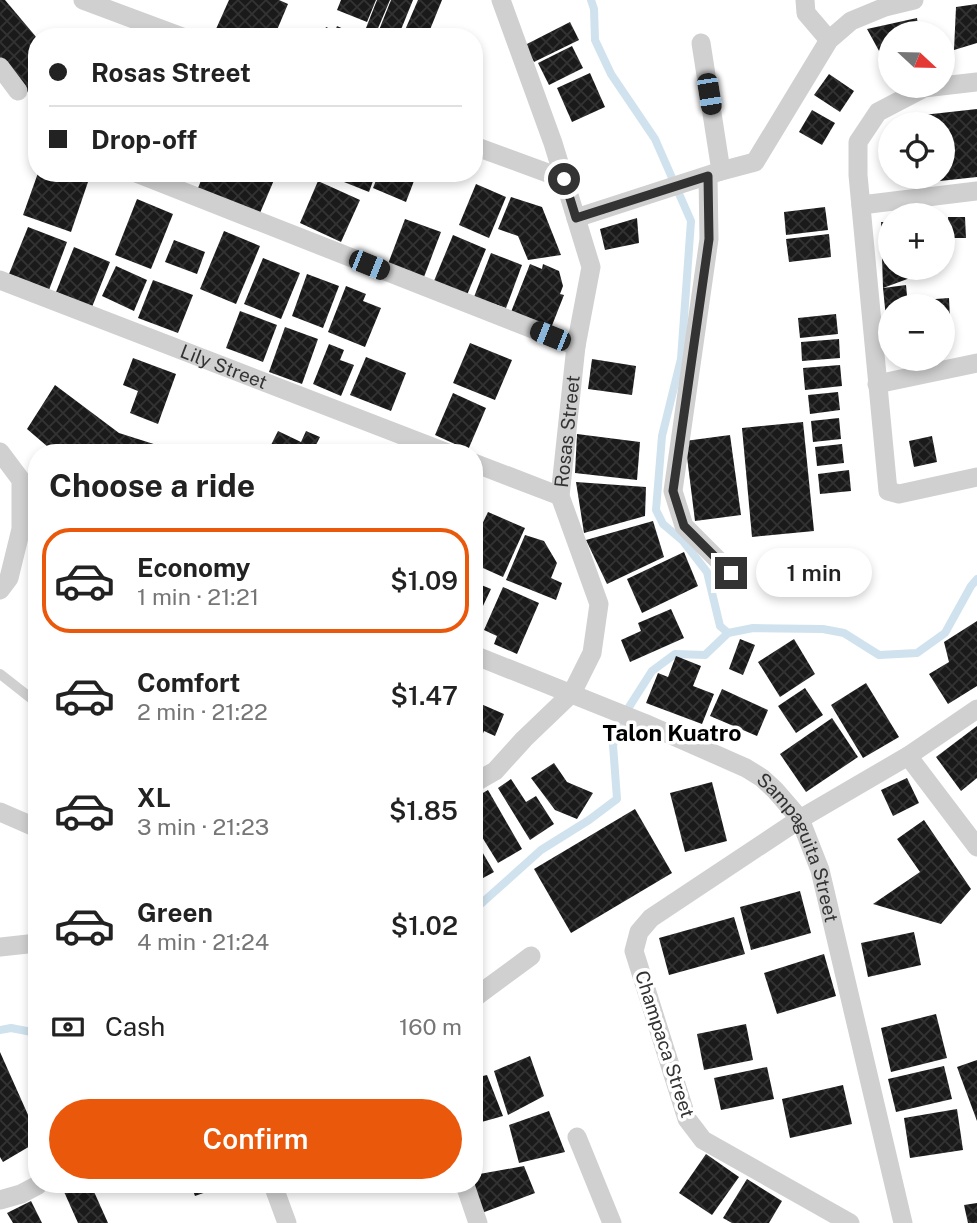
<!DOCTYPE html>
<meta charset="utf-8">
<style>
body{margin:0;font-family:"Public Sans",sans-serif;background:#f6f6f6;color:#222;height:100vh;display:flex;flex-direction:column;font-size:26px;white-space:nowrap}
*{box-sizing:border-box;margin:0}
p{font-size:23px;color:#767676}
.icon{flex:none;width:38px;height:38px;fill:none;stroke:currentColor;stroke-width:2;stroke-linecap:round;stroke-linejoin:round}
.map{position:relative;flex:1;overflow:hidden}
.details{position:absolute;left:28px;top:444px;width:455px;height:749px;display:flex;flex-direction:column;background:#fff;border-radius:28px;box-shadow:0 4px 10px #0003}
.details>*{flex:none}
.top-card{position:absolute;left:28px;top:28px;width:455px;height:154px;border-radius:28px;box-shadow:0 4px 10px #0003;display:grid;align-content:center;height:154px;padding:0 21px;background:#fff}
.needle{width:46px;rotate:112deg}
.buttons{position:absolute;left:878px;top:21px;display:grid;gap:14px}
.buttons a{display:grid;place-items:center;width:77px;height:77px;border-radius:50%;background:#fff;box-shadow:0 4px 10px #0003;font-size:35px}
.end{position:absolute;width:32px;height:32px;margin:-16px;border:9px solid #333;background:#fff;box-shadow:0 0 0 4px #fff}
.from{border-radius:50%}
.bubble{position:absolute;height:49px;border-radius:24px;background:#fff;box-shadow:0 4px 10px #0003;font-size:23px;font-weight:600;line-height:49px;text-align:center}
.car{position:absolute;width:21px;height:42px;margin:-21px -10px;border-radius:9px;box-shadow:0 0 5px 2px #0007;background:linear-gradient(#222 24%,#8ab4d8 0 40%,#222 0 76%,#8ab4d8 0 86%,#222 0)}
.top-card b{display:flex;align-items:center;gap:24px;height:66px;font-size:26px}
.top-card b+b{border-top:2px solid #e0e0e0}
.top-card i{width:18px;height:18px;background:#222}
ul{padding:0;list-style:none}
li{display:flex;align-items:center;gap:21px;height:105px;margin:0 14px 10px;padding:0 7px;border:4px solid transparent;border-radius:28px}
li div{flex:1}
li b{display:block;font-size:26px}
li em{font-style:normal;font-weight:600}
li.active{border-color:#ea580c}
li>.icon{width:63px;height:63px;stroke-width:1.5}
h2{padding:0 21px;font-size:32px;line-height:84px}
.pay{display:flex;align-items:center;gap:18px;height:77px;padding:0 21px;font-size:26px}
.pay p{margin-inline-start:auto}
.action{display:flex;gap:14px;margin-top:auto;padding:14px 21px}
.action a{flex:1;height:80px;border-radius:42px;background:#ea580c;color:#fff;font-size:28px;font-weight:600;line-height:80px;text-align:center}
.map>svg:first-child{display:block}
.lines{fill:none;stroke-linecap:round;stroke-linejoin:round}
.stream{stroke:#cfe2ee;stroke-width:8}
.building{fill:url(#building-cross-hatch)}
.lane{stroke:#d0d0d0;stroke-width:10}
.street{stroke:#d0d0d0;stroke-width:19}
.route{stroke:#333;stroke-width:9}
.labels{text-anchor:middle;stroke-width:7;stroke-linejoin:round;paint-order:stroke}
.street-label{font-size:19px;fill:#333;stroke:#fff}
.quarter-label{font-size:23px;font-weight:bold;fill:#000;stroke:#fff}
</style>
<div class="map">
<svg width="977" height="1223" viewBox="0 0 977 1223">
<defs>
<pattern id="building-cross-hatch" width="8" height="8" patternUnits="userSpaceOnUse" patternTransform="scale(1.75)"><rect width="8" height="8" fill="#1a1a1a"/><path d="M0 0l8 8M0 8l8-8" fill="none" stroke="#333"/></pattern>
</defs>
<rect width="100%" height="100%" fill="#fff"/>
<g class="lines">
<g class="stream">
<polyline points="591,0 594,9 595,40 611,74 655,139 691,221 681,359 662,436 656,510 663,524 683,541 707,572 720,626 728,633"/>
<polyline points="474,910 541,850 589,820 617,799 613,745 629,707 652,671 675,654 705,655 728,633 753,628 823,629 844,633 879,655 917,653 945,633 971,586 977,579"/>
<polyline points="0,1030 11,1028 37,1033"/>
</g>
</g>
<g class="building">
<polygon points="0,0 5,0 37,38 37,103 0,59"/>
<polygon points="229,0 279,0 288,4 274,37 234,37 216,29"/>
<polygon points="341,0 376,0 367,22 337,10"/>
<polygon points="377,0 390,0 376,33 366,28"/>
<polygon points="391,0 413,0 398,37 379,30"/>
<polygon points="418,0 442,0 427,37 402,37"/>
<polygon points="977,4 977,43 954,50 956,7"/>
<polygon points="917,18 919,33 891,33 891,57 884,60 867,29"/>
<polygon points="570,22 579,40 534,62 525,45"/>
<polygon points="337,26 357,35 356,37 322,37 326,27 335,31"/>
<polygon points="572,46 583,68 549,85 538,63"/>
<polygon points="590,73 605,107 572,122 557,88"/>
<polygon points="829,74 854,91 840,112 814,95"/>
<polygon points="977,109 977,177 912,184 911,177 943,177 943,124 906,124 905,117"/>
<polygon points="812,110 835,123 822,145 799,132"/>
<polygon points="38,173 72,173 89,179 71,232 23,215"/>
<polygon points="204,173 277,173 260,213 198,188"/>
<polygon points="330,173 376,173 369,192 329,176"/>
<polygon points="379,173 417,173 406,202 373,188"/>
<polygon points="318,181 360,200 341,242 300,223"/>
<polygon points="476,184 506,197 489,238 459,225"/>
<polygon points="511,197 542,207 561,255 528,260 518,236 498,229"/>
<polygon points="137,199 173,214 151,269 115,255"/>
<polygon points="825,207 828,230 786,235 784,212"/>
<polygon points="948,217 965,217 966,238 949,238"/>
<polygon points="637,218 639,243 605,250 600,229"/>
<polygon points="405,219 441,232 424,277 388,264"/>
<polygon points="881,222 891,222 891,250 882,250"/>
<polygon points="28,227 67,242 49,290 9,274"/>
<polygon points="224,231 260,246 236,304 200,289"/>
<polygon points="829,234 831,257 789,262 786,239"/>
<polygon points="453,235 486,249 467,295 434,281"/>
<polygon points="174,240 205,252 197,274 165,262"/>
<polygon points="74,247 110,262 92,307 56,292"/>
<polygon points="491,253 522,265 506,308 474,297"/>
<polygon points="882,256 891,256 891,268 910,268 910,278 883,288"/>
<polygon points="263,258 300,273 281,319 244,304"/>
<polygon points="530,264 542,269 543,264 559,271 563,286 560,294 564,295 551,328 511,312"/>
<polygon points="116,266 147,280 134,311 102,296"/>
<polygon points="307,274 339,286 323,328 292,316"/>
<polygon points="153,280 193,295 178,333 138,318"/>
<polygon points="906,285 908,306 891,306 891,348 889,348 883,288"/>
<polygon points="346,286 366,294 363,301 381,308 365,347 328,332"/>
<polygon points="949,298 951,339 943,340 943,306 922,306 922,300"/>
<polygon points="240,311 277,325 263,362 226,348"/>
<polygon points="836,314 838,334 800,338 798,318"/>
<polygon points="285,327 318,339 302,384 269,372"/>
<polygon points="839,339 840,358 802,361 801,342"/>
<polygon points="470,343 512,360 495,400 453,383"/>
<polygon points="329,344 344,350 340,360 354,365 341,396 313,384"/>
<polygon points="366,357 406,373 391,411 350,395"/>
<polygon points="133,358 176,374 158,424 130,413 138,391 123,385"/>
<polygon points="592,359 636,366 632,395 588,389"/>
<polygon points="840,365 842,386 805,390 803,368"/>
<polygon points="55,385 119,433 182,453 55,453 27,429"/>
<polygon points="838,392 840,410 810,414 808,395"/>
<polygon points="453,393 486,408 468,450 435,435"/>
<polygon points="839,418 841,439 813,442 811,421"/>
<polygon points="803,422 814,531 752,537 742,428"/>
<polygon points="278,431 301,442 306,431 320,437 312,453 267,453"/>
<polygon points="577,434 640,442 637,480 575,473"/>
<polygon points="730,435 741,515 695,521 685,441"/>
<polygon points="932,436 937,462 914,467 909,441"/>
<polygon points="842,444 844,463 817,466 815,447"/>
<polygon points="849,470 851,491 820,494 818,474"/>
<polygon points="576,482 646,487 645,516 584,533"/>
<polygon points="35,497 37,497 37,538 31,537"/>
<polygon points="488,512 525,528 503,577 474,564 474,541"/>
<polygon points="653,521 664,557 607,584 586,540"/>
<polygon points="525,535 544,541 557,563 551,578 562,583 556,600 506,580"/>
<polygon points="684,552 698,586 642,613 627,579"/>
<polygon points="474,582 491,589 474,625"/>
<polygon points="503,587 539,603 517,654 494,644 497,636 484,630"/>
<polygon points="671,609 684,638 630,662 621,640 641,631 638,623"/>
<polygon points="977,621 977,686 948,704 929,674 949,662 944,642"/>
<polygon points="740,639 755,645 743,675 729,669"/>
<polygon points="794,639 815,674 780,697 758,662"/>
<polygon points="676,656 701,666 693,686 714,694 702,724 646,703 658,673 668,677"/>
<polygon points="866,683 899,737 863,758 831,705"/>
<polygon points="805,688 823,715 796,733 778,706"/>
<polygon points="722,689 768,710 757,736 710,716"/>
<polygon points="474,701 504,714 495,736 484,731 474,755"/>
<polygon points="832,718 858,757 806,792 780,754"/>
<polygon points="977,726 977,778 961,791 936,757"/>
<polygon points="554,763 567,782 593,793 577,819 555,810 531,778"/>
<polygon points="907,778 919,803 893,816 881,790"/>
<polygon points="511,779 526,802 536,796 554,824 530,840 498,788"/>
<polygon points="712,782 727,841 685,852 670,793"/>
<polygon points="488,790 522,849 498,863 474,824 474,798"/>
<polygon points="635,809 672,873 571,933 534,869"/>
<polygon points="924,820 971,889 941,924 873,904 920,872 897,839"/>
<polygon points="474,838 494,872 474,883"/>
<polygon points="36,880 37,880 37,910 29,907"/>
<polygon points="800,891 811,933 751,950 740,907"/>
<polygon points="734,917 745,954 669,975 659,938"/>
<polygon points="914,932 921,965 868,977 861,943"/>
<polygon points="824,954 836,996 777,1014 764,973"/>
<polygon points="936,1014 947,1058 891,1072 881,1028"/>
<polygon points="746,1024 753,1060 704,1070 697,1034"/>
<polygon points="0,1052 37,1135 37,1142 3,1162 0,1157"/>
<polygon points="530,1056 544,1096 508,1115 494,1071"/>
<polygon points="977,1060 977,1121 957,1067"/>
<polygon points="944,1066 952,1099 896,1112 888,1079"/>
<polygon points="767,1067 774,1099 721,1110 714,1078"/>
<polygon points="487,1075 503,1116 478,1123 483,1145 474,1150 474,1078"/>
<polygon points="843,1085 852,1124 790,1138 782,1099"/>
<polygon points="957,1109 963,1150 910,1158 904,1118"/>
<polygon points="549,1111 565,1152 519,1163 509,1125"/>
<polygon points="706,1154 739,1177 712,1215 679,1193"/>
<polygon points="524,1166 535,1193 479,1214 474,1185 474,1175"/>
<polygon points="747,1179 782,1201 769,1223 732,1223 723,1218"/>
<polygon points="61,1185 91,1185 108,1223 78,1223"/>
<polygon points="191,1185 226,1185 195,1196"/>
<polygon points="31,1201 42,1223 13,1223 7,1213"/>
<polygon points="977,1203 977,1223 968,1223 964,1205"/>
</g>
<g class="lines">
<g class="lane">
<polyline points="21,480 37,484"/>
<polyline points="0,674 37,703"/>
</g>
<g class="street">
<polyline points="83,0 182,37"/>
<polyline points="805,0 806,13 829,40"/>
<polyline points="701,43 721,171"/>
<polyline points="0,67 18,91"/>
<polyline points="977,82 924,88 878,112 858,142 858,175 888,491 899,494 977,477"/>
<polyline points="474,146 564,179"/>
<polyline points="136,173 576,346"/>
<polyline points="708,176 709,239 673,491 684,526 731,573"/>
<polyline points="861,205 977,191"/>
<polyline points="576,218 721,171 755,162 829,40 851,21 885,7 914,0"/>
<path id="s1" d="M0,280L448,453"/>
<polyline points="877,384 977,363"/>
<polyline points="0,452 21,480 21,529 9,578 0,590"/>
<polyline points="474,463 560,496"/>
<path id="s2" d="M474,655L644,723L746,768L762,778L775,790L800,819L820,870L903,1223"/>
<polyline points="908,756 977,847"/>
<path id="s3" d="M474,783L495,771L524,739L572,693L592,653L599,604L560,496L576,346L591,267L553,143L501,0"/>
<polyline points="0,812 37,828"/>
<polyline points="0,947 37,943"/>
<polyline points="474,998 531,956"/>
<polyline points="577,1137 612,1223"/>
<polyline points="273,1185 287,1223"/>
<polyline points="465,1185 478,1223"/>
<polyline points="0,1200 21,1194 38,1185"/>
<polyline points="850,1223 703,1140 687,1119 634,951 639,932 651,918 800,819 908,756 977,709"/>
</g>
</g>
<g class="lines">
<polyline class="route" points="564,179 576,218 708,176 709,239 673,491 684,526 731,573"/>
</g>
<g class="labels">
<g class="street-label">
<text dy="7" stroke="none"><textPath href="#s1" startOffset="240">Lily Street</textPath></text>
<text dy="7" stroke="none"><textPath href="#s3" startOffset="408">Rosas Street</textPath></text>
<text dy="7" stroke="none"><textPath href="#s2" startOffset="394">Sampaguita Street</textPath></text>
<text transform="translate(665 1044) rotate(72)" y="7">Champaca Street</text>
</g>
<g class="quarter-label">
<text x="672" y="741">Talon Kuatro</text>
</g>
</g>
</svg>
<div class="buttons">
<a><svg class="needle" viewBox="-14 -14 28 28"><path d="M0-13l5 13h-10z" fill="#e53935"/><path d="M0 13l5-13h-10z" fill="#767676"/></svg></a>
<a><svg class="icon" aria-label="locate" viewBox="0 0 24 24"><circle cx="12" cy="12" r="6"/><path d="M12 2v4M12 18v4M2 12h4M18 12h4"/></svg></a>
<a>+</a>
<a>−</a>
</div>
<i class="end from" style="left:564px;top:179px"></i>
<i class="end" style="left:731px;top:573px"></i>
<div class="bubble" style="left:756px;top:548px;width:116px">1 min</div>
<i class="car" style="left:709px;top:94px;rotate:171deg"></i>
<i class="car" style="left:369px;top:265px;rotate:112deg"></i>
<i class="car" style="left:550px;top:336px;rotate:292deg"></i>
<div class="top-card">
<b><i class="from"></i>Rosas Street</b>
<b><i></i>Drop-off</b>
</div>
<section class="details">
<h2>Choose a ride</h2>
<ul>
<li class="active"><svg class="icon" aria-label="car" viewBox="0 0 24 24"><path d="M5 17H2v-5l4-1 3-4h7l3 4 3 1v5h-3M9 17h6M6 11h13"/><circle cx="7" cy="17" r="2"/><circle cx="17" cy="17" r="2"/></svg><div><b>Economy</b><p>1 min · 21:21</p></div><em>$1.09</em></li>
<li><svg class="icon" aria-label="car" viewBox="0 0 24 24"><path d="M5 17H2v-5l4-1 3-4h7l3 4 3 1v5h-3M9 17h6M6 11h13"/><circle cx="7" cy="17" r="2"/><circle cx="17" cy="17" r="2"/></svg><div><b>Comfort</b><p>2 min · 21:22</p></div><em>$1.47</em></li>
<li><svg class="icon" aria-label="car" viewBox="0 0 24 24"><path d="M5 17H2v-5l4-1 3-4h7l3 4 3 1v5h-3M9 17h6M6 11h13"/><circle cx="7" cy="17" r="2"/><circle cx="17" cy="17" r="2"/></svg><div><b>XL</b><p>3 min · 21:23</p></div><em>$1.85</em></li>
<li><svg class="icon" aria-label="car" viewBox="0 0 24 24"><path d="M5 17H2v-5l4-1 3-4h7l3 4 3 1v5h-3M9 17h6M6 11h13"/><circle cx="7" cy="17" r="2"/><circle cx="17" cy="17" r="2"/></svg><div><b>Green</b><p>4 min · 21:24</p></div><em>$1.02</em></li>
</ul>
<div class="pay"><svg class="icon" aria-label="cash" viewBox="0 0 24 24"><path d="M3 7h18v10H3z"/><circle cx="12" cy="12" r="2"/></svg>Cash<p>160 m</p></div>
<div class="action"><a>Confirm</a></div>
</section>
</div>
